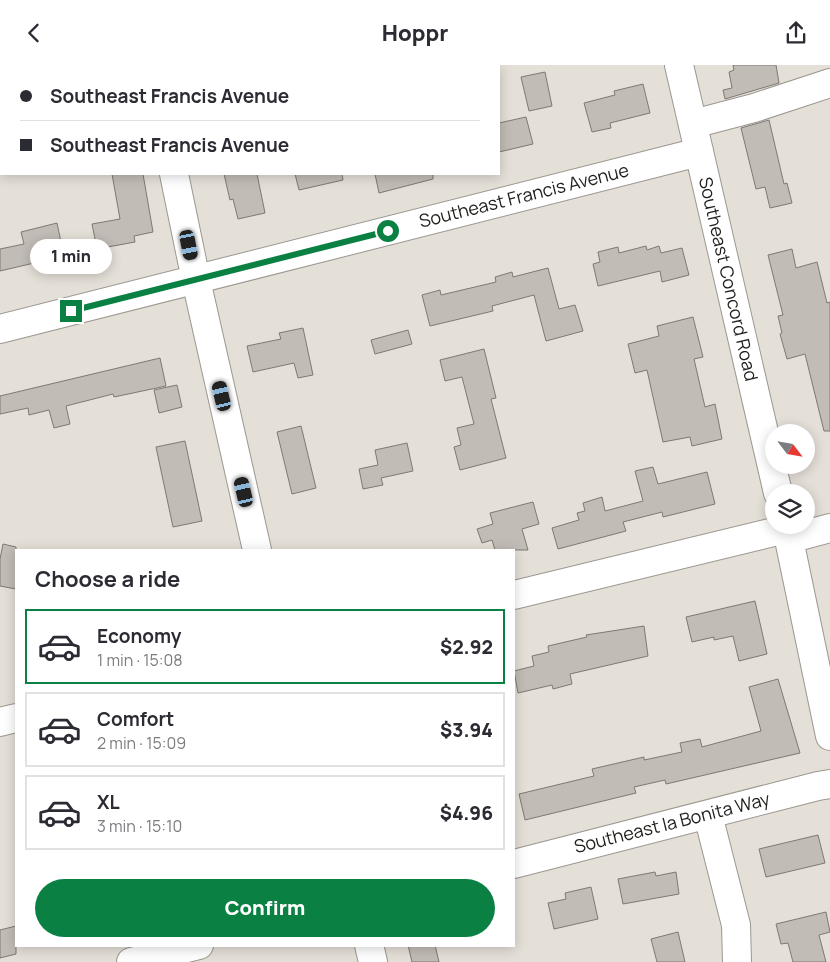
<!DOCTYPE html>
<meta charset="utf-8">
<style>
body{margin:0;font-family:Manrope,sans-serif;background:#f7f7f7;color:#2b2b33;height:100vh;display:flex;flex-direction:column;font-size:19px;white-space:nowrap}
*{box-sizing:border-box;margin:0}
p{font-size:16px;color:#7c7c81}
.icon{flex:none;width:28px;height:28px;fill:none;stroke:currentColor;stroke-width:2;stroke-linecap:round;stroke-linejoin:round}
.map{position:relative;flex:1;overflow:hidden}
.drawer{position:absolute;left:15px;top:484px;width:500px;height:398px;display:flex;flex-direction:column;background:#fff;border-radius:0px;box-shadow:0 2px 12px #0003}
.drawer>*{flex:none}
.banner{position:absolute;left:0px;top:0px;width:500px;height:110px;box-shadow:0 2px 12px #0003;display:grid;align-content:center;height:110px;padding:0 20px;background:#fff}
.needle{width:32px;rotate:121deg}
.controls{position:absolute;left:765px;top:359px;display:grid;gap:10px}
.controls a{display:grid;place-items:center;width:50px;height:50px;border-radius:50%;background:#fff;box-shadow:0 2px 12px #0003;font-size:25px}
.end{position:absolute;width:22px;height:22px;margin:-11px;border:6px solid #0b8043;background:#fff;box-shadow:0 0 0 2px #fff}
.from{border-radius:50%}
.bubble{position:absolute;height:35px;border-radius:18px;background:#fff;box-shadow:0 2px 12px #0003;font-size:16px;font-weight:800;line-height:35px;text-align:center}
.car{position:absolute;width:15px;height:30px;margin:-15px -8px;border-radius:6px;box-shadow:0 0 4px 1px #0007;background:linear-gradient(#222 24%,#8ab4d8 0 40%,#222 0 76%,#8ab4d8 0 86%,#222 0)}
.banner b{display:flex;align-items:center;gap:18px;height:48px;font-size:19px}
.banner b+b{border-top:1px solid #e1e1e2}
.banner i{width:12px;height:12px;background:#2b2b33}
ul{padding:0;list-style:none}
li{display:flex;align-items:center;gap:15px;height:75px;margin:0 10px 8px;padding:0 10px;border:2px solid #e1e1e2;border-radius:0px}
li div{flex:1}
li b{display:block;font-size:19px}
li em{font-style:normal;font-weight:800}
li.current{border-color:#0b8043}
li>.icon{width:45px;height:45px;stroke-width:1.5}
h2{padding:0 20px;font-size:22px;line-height:60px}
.primary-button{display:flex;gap:10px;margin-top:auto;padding:10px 20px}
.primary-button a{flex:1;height:58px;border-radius:30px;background:#0b8043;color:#fff;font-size:20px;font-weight:800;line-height:58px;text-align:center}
header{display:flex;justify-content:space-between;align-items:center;height:65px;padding:0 20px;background:#fff;font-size:22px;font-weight:800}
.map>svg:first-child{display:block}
.building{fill:#c1bcb5;stroke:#7e7973}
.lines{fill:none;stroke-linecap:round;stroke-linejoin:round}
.minor-casing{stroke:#9c9790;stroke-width:30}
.minor{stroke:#fff;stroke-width:28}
.route{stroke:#0b8043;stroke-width:6}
.labels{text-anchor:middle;stroke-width:4.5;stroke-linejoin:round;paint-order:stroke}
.street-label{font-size:18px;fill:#211f1c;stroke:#fff}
</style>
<header><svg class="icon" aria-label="back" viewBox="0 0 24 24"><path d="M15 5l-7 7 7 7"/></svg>Hoppr<svg class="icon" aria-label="share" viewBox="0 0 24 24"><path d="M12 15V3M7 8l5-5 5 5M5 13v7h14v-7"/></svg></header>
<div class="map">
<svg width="830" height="897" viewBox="0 0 830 897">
<rect width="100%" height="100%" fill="#e4dfd7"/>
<g class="building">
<polygon points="733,0 776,0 779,18 725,34 723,25 732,23 729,7 734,5"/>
<polygon points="545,7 552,41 529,46 521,12"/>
<polygon points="643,19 650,48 610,58 611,63 592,67 584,38 615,30 614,26"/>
<polygon points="526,52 533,79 499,87 499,58"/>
<polygon points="769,55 784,119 787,118 792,138 770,143 765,122 756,124 741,63"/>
<polygon points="112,109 143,109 153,167 134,171 135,177 97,184 92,159 120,154"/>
<polygon points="224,109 257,109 265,148 238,154 233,134 230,135"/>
<polygon points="295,109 342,109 343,115 299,125"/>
<polygon points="375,109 433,109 433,114 379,128"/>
<polygon points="57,158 64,191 0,206 0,184 24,179 21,167"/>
<polygon points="646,181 647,185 659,181 661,188 682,183 689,210 662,217 660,206 598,221 593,199 600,197 598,187 618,182 619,188"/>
<polygon points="792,184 796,203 817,197 827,238 830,237 830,366 824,366 805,289 787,294 780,269 782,268 778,251 783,250 768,190"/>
<polygon points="548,203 559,244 575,240 583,266 546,276 534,230 492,241 493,246 430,261 422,230 440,225 441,230 496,217 495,212 512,207 513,212"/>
<polygon points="693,252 703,292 694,294 705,342 715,339 722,374 692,381 690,372 663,377 647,305 635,308 628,279 659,271 657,261"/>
<polygon points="303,263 313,310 298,313 294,298 253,307 247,281 281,274 279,268"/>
<polygon points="408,265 412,279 375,289 371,275"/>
<polygon points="484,284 496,333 491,334 506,393 460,405 454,382 461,380 457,363 474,359 462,312 445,316 440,295"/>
<polygon points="160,293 166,321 114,332 113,329 66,341 70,359 54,363 49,345 29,350 28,343 0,349 0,331"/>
<polygon points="177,320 182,342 159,348 154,325"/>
<polygon points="301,361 316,423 292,429 277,367"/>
<polygon points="185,376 202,456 173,462 156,382"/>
<polygon points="407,378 413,406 381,413 383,420 363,424 359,404 378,400 375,385"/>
<polygon points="653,402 658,419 707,407 715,439 663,452 662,447 623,457 626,466 558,484 552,463 579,455 577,448 585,446 583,438 602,432 605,446 643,436 635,406"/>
<polygon points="533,437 539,459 522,464 528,485 495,485 492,475 482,478 477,464 493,459 490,448"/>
<polygon points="3,479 16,482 16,524 0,521 0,494"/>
<polygon points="755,536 767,589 739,596 733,571 714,575 714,572 692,577 686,552"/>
<polygon points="644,561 648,591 570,609 572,619 553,624 552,620 518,628 514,606 534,601 532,591 549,587 548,581 587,572 586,570"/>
<polygon points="778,614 800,688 666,719 665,715 634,722 636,728 525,755 519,729 594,711 592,704 644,692 644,695 682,687 680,678 700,674 702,682 761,666 749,622"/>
<polygon points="818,770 825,798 766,812 759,784"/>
<polygon points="655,807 656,811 676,807 679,829 623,839 618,814"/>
<polygon points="591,822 598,854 554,864 548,838 566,834 565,828"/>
<polygon points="826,847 830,867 819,870 826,897 793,897 788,878 781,879 776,859"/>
<polygon points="16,861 16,889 0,893 0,865"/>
<polygon points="678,867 685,897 657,897 651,874"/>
<polygon points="408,880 435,880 439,897 412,897"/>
</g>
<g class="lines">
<defs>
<g id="minor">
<polyline points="151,0 152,1"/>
<polyline points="679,0 778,428"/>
<polyline points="693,59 754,43 830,18"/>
<polyline points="174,109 196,215 257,485"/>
<polyline points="0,264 699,87"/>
<polyline points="786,460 830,671"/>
<polyline points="789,474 830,463"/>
<polyline points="514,530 786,464"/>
<polyline points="0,657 16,653"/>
<polyline points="708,750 736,860 737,897"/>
<polyline points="514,799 818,721 830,719"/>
<polyline points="369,880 373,897"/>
<polyline points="131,897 199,880"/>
</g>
</defs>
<use href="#minor" class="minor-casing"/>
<use href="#minor" class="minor"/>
</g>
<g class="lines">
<polyline class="route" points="71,246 388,166"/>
</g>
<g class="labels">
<g class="street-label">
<text transform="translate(524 131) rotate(-14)" y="6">Southeast Francis Avenue</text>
<text transform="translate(728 214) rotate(77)" y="6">Southeast Concord Road</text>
<text transform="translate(672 758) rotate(-14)" y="6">Southeast la Bonita Way</text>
</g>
</g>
</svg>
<div class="controls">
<a><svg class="needle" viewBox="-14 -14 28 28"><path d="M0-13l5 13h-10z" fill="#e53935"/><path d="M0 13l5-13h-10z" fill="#7c7c81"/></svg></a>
<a><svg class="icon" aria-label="layers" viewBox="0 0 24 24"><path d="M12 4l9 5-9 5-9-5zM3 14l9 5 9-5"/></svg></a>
</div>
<i class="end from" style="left:388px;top:166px"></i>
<i class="end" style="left:71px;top:246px"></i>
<div class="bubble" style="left:30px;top:174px;width:82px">1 min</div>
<i class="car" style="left:189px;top:180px;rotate:169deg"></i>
<i class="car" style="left:222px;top:331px;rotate:347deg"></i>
<i class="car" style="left:244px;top:427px;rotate:347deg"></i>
<div class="banner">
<b><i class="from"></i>Southeast Francis Avenue</b>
<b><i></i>Southeast Francis Avenue</b>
</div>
<section class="drawer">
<h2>Choose a ride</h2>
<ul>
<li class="current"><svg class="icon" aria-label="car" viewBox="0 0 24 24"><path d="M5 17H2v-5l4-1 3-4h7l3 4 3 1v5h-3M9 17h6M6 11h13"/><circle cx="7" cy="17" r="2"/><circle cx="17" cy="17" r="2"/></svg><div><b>Economy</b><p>1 min · 15:08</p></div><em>$2.92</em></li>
<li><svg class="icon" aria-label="car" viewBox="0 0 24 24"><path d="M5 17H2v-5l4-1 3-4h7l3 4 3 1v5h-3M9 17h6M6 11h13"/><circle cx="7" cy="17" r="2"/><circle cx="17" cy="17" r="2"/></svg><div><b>Comfort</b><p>2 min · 15:09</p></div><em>$3.94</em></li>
<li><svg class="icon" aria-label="car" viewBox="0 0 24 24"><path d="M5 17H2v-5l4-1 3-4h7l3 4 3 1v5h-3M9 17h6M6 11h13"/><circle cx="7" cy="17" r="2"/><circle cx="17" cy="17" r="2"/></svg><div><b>XL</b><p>3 min · 15:10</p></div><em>$4.96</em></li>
</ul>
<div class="primary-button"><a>Confirm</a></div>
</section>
</div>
